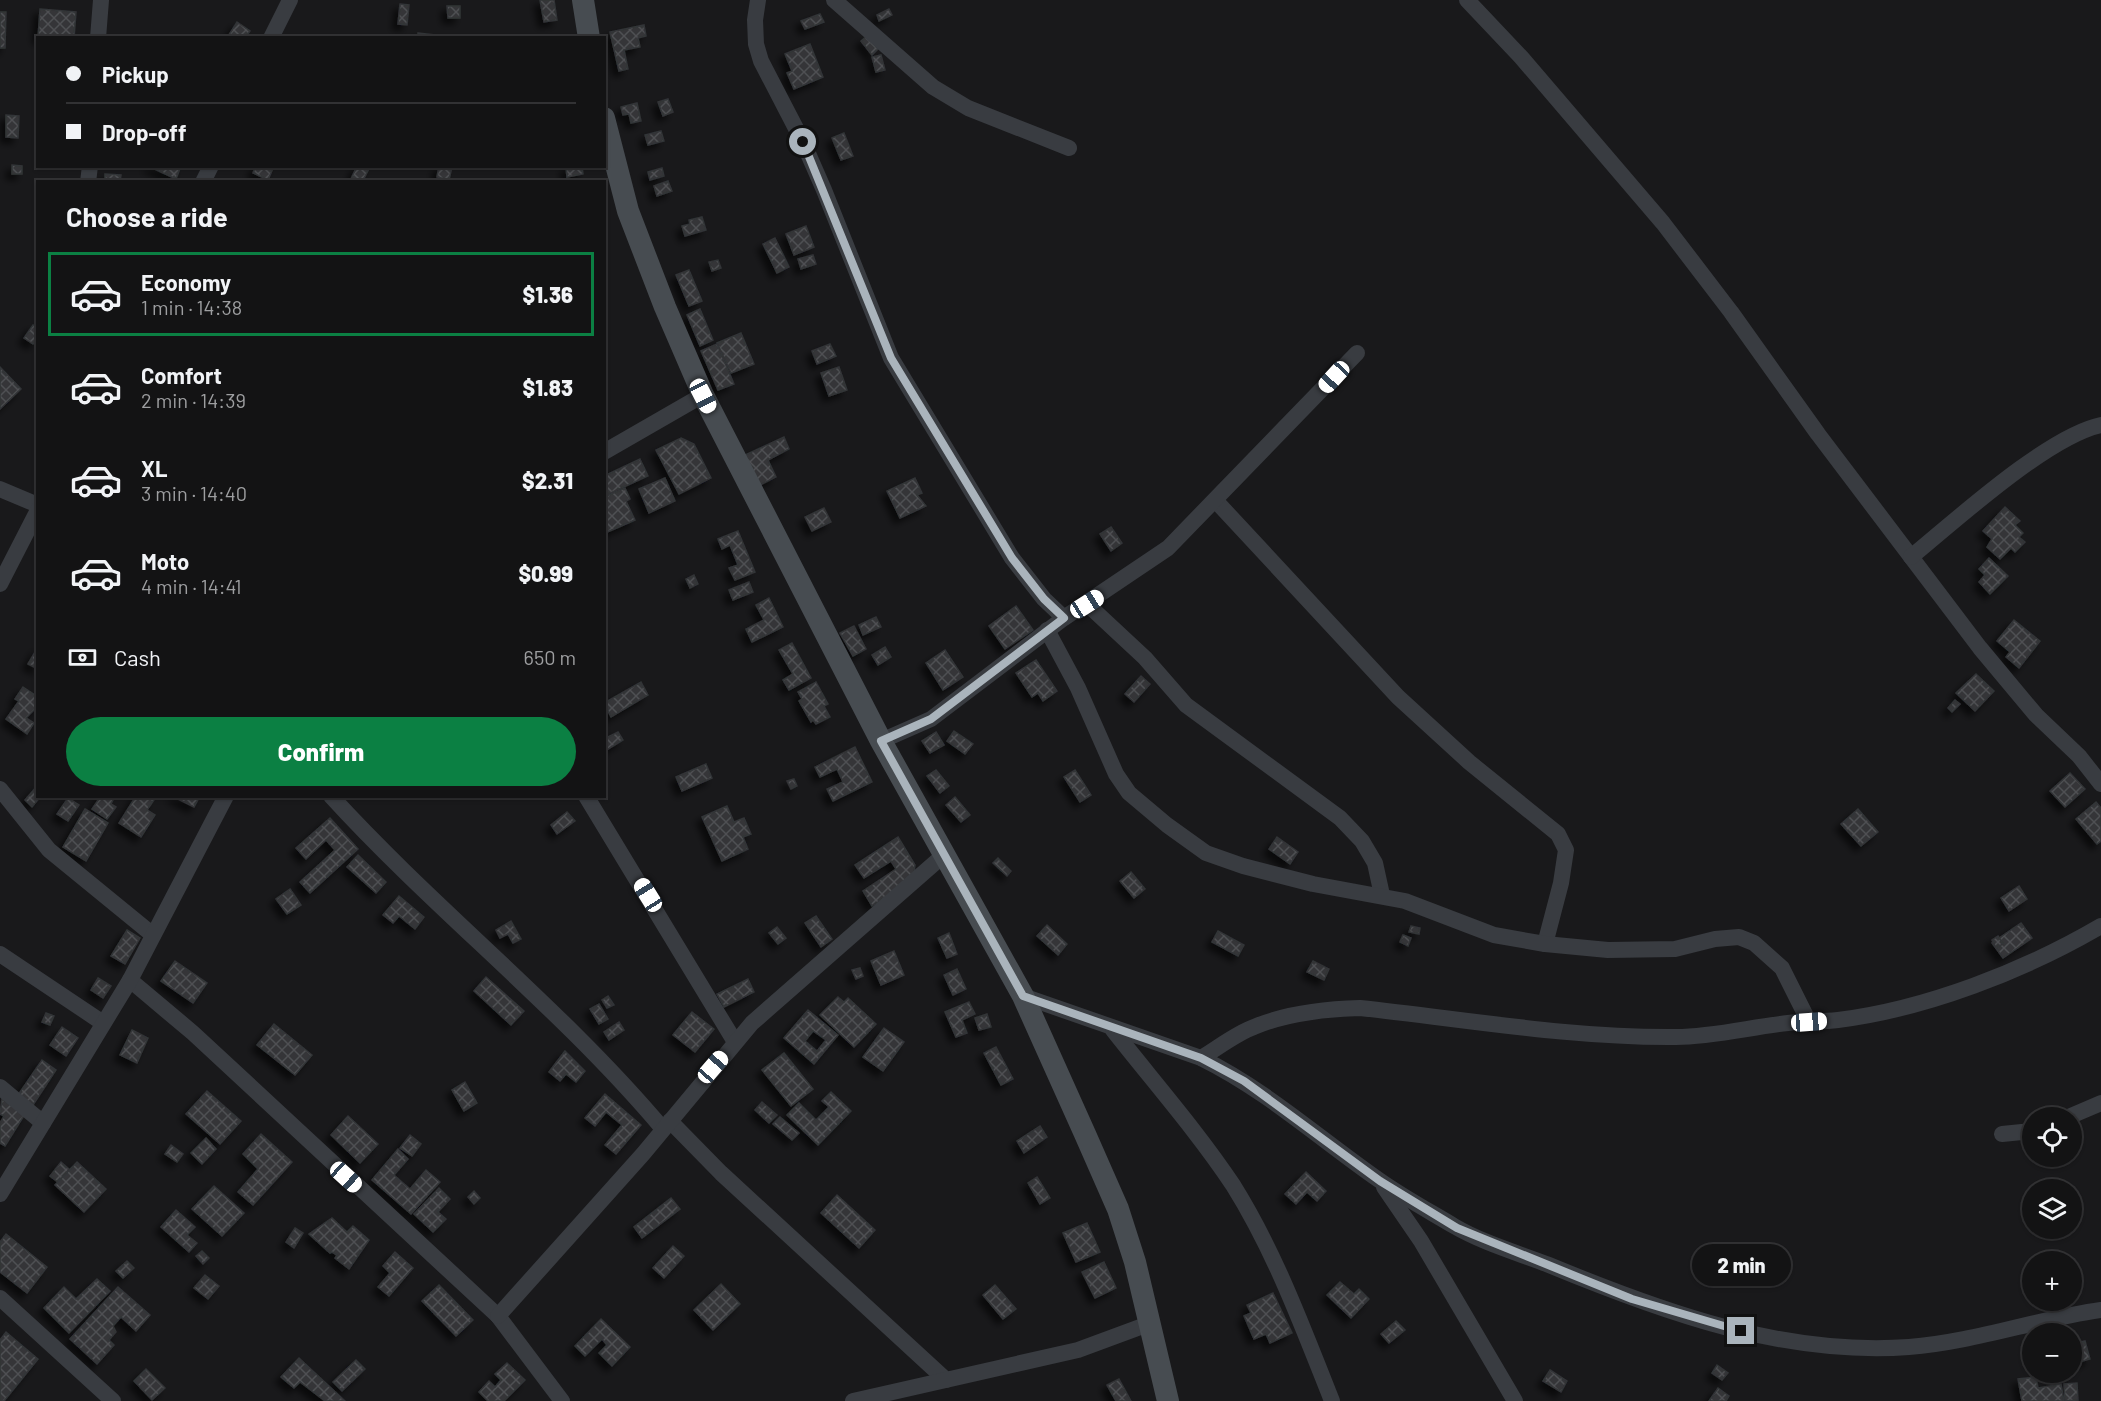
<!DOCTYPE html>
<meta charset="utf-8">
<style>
body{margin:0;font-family:Barlow,sans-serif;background:#1c1c1d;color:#f1f3f6;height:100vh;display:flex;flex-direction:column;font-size:22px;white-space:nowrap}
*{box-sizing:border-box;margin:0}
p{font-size:20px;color:#9d9ea0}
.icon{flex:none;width:33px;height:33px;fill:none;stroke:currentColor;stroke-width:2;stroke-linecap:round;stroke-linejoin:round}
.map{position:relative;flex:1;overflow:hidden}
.details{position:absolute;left:36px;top:180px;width:570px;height:618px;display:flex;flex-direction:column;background:#131314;border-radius:0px;box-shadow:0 2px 4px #0004,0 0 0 2px #323234}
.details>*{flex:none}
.hud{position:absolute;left:36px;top:36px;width:570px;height:132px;border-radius:0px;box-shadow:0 2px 4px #0004,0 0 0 2px #323234;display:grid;align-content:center;height:132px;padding:0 30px;background:#131314}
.buttons{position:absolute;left:2022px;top:1107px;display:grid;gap:12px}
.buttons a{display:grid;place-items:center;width:60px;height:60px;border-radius:50%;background:#131314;box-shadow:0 2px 4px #0004,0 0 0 2px #323234;font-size:30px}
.end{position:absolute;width:27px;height:27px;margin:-14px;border:8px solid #aab4bc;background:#111;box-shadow:0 0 0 3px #111}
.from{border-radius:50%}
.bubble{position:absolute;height:42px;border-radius:21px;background:#131314;box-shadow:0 2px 4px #0004,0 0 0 2px #323234;font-size:20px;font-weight:800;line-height:42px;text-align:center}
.car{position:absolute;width:18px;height:36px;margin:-18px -9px;border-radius:8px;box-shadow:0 0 4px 2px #0007;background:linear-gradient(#fff 24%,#345 0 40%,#fff 0 76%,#345 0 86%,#fff 0)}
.hud b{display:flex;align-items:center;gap:21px;height:57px;font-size:22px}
.hud b+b{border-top:2px solid #323234}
.hud i{width:15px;height:15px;background:#f1f3f6}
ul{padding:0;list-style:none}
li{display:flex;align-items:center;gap:18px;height:84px;margin:0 12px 9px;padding:0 18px;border:3px solid transparent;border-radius:0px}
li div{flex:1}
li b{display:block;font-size:22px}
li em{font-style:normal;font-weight:800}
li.active{border-color:#0b8043}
li>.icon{width:54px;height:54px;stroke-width:1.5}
h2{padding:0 30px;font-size:27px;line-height:72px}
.pay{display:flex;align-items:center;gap:15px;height:66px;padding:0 30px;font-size:22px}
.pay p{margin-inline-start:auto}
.button{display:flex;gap:12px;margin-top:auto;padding:12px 30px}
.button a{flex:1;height:69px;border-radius:36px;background:#0b8043;color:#fff;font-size:24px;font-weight:800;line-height:69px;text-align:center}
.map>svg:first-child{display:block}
.building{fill:url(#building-cross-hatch);stroke:#323437;stroke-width:1.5;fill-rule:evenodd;filter:url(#shadow)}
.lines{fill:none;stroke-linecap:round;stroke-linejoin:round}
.street{stroke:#393c41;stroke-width:16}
.secondary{stroke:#474c51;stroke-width:22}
.route{stroke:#aab4bc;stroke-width:8}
</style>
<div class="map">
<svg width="2101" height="1401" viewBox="0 0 2101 1401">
<defs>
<pattern id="building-cross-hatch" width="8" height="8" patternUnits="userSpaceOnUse" patternTransform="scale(1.5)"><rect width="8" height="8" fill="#343537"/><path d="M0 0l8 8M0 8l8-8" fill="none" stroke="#4f5052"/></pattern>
<filter id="shadow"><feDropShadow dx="-5.5" dy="5.5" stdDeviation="3" flood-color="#0009"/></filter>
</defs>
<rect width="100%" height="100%" fill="#19191b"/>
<g class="building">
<polygon points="540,0 554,0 557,20 544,22"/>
<polygon points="400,4 409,5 407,25 398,24"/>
<polygon points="447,6 460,6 460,18 448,18"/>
<polygon points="40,9 76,12 74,38 38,38"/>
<polygon points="889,9 892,15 879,21 877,15"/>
<polygon points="0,12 6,12 5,48 0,48"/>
<polygon points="820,14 824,22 805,29 801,21"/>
<polygon points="237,22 250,31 245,38 227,38"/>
<polygon points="644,25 646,36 638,38 640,47 624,50 628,69 619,71 610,32"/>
<polygon points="418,33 453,37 453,38 418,38"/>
<polygon points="867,36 878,49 872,55 861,41"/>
<polygon points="810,44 823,77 794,89 787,73 792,71 785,54"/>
<polygon points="881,55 885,70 876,72 872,57"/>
<polygon points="668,99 673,112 663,116 658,102"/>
<polygon points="637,103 641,121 631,123 629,114 623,115 621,107"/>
<polygon points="6,115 19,116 18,138 6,137"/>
<polygon points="661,131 664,141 648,145 645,135"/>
<polygon points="844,133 853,156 841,160 832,138"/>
<polygon points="12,165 22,166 22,174 12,174"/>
<polygon points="148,166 181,166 176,179"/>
<polygon points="256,166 274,166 268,180 253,173"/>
<polygon points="357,166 370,167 362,182 351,179"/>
<polygon points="439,166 452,167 449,180 437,177"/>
<polygon points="582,166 583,174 567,177 566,167"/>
<polygon points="662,168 664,176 650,180 648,172"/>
<polygon points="105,174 121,175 120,182 105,182"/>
<polygon points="668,181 672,191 657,196 654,186"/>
<polygon points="702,217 706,230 685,236 682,226 690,224 689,220"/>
<polygon points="806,226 814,247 794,255 786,234"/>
<polygon points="775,238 789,267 777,273 763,244"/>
<polygon points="813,255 816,264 801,269 798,259"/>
<polygon points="718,260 721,268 712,271 709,262"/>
<polygon points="689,270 702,301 689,306 676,275"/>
<polygon points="700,309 713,340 700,346 687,315"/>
<polygon points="33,325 38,328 38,337 33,344 24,338"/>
<polygon points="741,333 754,364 731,373 717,343"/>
<polygon points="717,344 734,384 718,390 701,351"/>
<polygon points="830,344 836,356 817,364 812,351"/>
<polygon points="0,367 21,389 0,409"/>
<polygon points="839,367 847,390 829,396 821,373"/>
<polygon points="784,437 789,449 768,460 776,477 760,485 745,455"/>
<polygon points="681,438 694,444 711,478 679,494 656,450"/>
<polygon points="640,459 648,476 604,496 604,476"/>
<polygon points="665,478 675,501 649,513 639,489"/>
<polygon points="915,478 922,493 917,495 926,506 900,518 887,491"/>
<polygon points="625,488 630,499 626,501 635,520 605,533 604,497"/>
<polygon points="2005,507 2020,521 2015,525 2023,533 2019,537 2025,542 2015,552 2011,548 2000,559 1987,547 1992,539 1983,531"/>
<polygon points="824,508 831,522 812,531 805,517"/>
<polygon points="1111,527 1122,543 1111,551 1100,534"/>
<polygon points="738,531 755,572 735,580 729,568 738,565 730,545 722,549 718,539"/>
<polygon points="1989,558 2008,576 1990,594 1979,582 1985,575 1979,569"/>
<polygon points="694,575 698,584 690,588 686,579"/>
<polygon points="749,582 753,592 733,600 729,590"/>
<polygon points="769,598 783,627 752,642 746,629 764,620 756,605"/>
<polygon points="1016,606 1033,630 1005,649 989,626"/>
<polygon points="876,617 881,627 863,635 859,625"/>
<polygon points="2014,620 2040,641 2019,668 2006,657 2010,652 1997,641"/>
<polygon points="854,626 866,649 853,656 840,633"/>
<polygon points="792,643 811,678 789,690 783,680 793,674 779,650"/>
<polygon points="38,647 38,669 28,664"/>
<polygon points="885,647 891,657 878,665 872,655"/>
<polygon points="945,650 963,677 943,690 926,663"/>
<polygon points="1036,660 1057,691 1043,701 1038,693 1032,697 1016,673"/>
<polygon points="1976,674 1994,691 1975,711 1956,693"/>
<polygon points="1141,676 1150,684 1134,702 1125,694"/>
<polygon points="641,682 648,695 611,717 604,703"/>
<polygon points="816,682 828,704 824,706 830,717 816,724 813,720 811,722 799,701 802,699 798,692"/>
<polygon points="23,687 38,697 38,706 26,718 34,723 27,734 6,719 19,701 15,699"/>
<polygon points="1955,700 1960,704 1952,712 1948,708"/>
<polygon points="954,731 973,744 965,754 947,741"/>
<polygon points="618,732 623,740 605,751 604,739"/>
<polygon points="936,732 944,745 930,753 922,741"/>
<polygon points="855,747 872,782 833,801 827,789 843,782 837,769 820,777 815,767"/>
<polygon points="706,764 712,778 682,791 676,777"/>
<polygon points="936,770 949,786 940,793 927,776"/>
<polygon points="1075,770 1091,795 1080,802 1064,777"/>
<polygon points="2070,773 2085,789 2065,807 2050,791"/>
<polygon points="794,779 797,786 791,789 787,781"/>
<polygon points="38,785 38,796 41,796 32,807 25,800"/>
<polygon points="101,796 115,796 111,804 116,807 107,819 92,809"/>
<polygon points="136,796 149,796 154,800 147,810 155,815 141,837 119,823"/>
<polygon points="172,796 200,796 194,807"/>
<polygon points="955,797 970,815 961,822 946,805"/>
<polygon points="68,798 79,805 68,821 57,814"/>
<polygon points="2096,802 2101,808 2101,841 2097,844 2076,819"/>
<polygon points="727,806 734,822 744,818 751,834 743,837 748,849 722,861 702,817"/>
<polygon points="85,809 108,823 86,861 63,847"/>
<polygon points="1858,809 1878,832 1861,846 1841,824"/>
<polygon points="567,812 575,821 557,834 551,825"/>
<polygon points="330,818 358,849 310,893 300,882 335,850 326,840 306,859 296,848"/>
<polygon points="898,837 915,865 913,880 872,906 863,891 896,869 891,861 864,878 855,865"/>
<polygon points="1277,837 1298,852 1290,864 1269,849"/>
<polygon points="358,855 386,882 376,893 347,867"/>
<polygon points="998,858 1011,871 1007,876 993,863"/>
<polygon points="1131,872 1145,889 1134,898 1120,881"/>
<polygon points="2019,886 2027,899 2009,911 2001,898"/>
<polygon points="290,889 301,905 287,914 276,899"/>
<polygon points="399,896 424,917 415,929 399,916 393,923 383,915"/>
<polygon points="816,916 832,939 821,947 805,923"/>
<polygon points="511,921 521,939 513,943 508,934 500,938 496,930"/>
<polygon points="2021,923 2032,938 2003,958 1992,943"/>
<polygon points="1047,925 1067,944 1058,955 1037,936"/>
<polygon points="1411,926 1420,928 1419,934 1409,932"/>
<polygon points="777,927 786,938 778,944 769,933"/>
<polygon points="127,930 140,938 125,964 111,956"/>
<polygon points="1218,931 1244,945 1238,956 1212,942"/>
<polygon points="949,933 957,954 947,958 938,938"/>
<polygon points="1403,935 1411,938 1408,946 1400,942"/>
<polygon points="1998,936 2003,944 1996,948 1992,940"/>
<polygon points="894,951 904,975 881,985 871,961"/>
<polygon points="175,961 207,983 193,1003 161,981"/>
<polygon points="1313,961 1329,969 1324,980 1307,972"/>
<polygon points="860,968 863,976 856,979 852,970"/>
<polygon points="957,969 966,989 953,995 944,975"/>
<polygon points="486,977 524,1011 511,1025 474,991"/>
<polygon points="98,978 111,986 103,998 91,990"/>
<polygon points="748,979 754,992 724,1007 717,994"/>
<polygon points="608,996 614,1005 607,1008 602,1000"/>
<polygon points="838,997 844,1002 848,998 876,1024 854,1047 820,1015"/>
<polygon points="969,1002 975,1014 962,1020 967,1033 956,1037 945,1012"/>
<polygon points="599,1004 608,1019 599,1024 590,1009"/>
<path d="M808,1010L838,1035L814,1064L784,1038ZM813,1031L826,1040L817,1051L805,1041Z"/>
<polygon points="692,1012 714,1029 695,1052 673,1035"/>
<polygon points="46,1013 54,1016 50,1025 42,1022"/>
<polygon points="987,1014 991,1027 979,1030 975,1018"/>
<polygon points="619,1022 624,1030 609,1040 604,1032"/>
<polygon points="274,1024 312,1055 295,1075 257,1045"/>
<polygon points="62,1027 78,1038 66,1056 50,1045"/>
<polygon points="884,1028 904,1042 883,1071 863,1057"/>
<polygon points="132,1030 148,1038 137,1063 120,1055"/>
<polygon points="996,1047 1013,1079 1001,1085 984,1053"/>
<polygon points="565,1051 585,1071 576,1082 566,1074 560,1081 549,1072"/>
<polygon points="784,1053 813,1089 791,1106 762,1070"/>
<polygon points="42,1060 56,1070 33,1105 18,1095"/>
<polygon points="465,1082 477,1103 464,1111 452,1090"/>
<polygon points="207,1091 241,1121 220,1144 186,1114"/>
<polygon points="831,1092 851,1111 818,1145 787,1115 799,1103 816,1120 829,1107 822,1101"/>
<polygon points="605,1094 641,1125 616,1154 605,1145 622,1125 606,1112 595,1126 585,1118"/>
<polygon points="2,1099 25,1114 5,1146 0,1143 0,1123 4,1116 0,1114"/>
<polygon points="762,1102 777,1115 769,1123 755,1110"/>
<polygon points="348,1116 378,1144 360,1163 331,1135"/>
<polygon points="780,1117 799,1133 792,1140 773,1124"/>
<polygon points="1040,1126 1047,1137 1024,1153 1017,1141"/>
<polygon points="261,1134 292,1162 253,1205 238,1192 258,1169 243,1154"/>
<polygon points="410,1135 421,1144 412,1156 400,1148"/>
<polygon points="206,1138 216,1149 202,1164 191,1153"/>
<polygon points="171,1145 183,1154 177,1162 165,1154"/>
<polygon points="398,1149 408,1159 394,1175 410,1189 426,1170 440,1182 411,1214 372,1180"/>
<polygon points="61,1162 69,1169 59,1183 50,1176"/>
<polygon points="77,1162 106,1189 84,1212 55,1185"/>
<polygon points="1306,1172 1326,1191 1317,1201 1307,1192 1296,1204 1285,1194"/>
<polygon points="1037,1177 1050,1198 1040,1204 1028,1183"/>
<polygon points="214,1186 244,1213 222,1236 192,1209"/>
<polygon points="439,1188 450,1199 438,1212 446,1219 433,1232 414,1214"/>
<polygon points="474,1191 480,1198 474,1204 468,1197"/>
<polygon points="837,1195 875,1230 859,1248 821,1213"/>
<polygon points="671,1198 680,1209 642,1238 634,1227"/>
<polygon points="176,1210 195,1227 187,1235 197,1243 189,1252 161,1227"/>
<polygon points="332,1218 347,1232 353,1226 369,1240 349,1269 335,1258 337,1255 332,1252 330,1253 309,1234"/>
<polygon points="1087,1223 1100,1252 1076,1262 1063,1233"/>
<polygon points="295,1228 303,1233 294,1248 286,1242"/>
<polygon points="6,1234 47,1267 27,1293 0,1272 0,1242"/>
<polygon points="673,1246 684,1256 664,1278 653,1268"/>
<polygon points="202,1251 209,1258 203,1264 196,1256"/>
<polygon points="395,1252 413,1268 389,1296 378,1287 390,1273 383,1266"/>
<polygon points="127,1261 134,1268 123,1278 116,1271"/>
<polygon points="1104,1262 1116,1288 1095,1298 1082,1272"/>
<polygon points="205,1275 219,1286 208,1299 194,1288"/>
<polygon points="97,1279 110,1291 69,1333 44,1308 64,1287 76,1299"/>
<polygon points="1340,1282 1354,1294 1359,1289 1369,1299 1351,1318 1327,1295"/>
<polygon points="721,1284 740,1304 713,1330 694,1310"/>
<polygon points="439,1285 473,1320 456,1336 422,1301"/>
<polygon points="995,1285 1016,1309 1003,1319 983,1295"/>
<polygon points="118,1287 150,1315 136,1331 121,1317 113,1326 116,1332 109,1340 114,1345 97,1364 70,1339"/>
<polygon points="1273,1293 1292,1333 1270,1343 1266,1334 1254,1339 1244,1316 1251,1313 1247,1305"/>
<polygon points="601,1319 630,1347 612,1366 599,1353 607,1345 602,1339 585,1356 575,1346"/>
<polygon points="1396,1321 1405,1330 1389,1343 1381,1334"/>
<polygon points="6,1332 38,1359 4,1401 0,1401 0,1340"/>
<polygon points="2085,1341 2090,1359 2072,1364 2072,1344"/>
<polygon points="299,1358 345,1401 325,1401 300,1382 294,1388 281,1377"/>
<polygon points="356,1360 365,1369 342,1391 333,1382"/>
<polygon points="507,1363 525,1380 504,1401 488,1401 479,1392 489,1381 495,1387 501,1380 495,1374"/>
<polygon points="1717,1365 1728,1373 1722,1380 1712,1373"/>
<polygon points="146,1369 165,1388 152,1400 134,1381"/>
<polygon points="1550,1370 1567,1381 1561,1392 1543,1381"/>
<polygon points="2036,1377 2038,1388 2061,1384 2064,1401 2022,1401 2018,1379"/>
<polygon points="1119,1379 1131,1401 1116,1401 1107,1385"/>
<polygon points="2077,1383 2078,1400 2065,1401 2064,1384"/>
<polygon points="1718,1388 1729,1396 1726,1401 1709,1401"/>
</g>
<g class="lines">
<g class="street">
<polyline points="758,0 755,20 756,44 761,61 803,142 824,190 891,358 1012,558 1044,599 1064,618"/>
<polyline points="834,0 933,87 968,108 1069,148"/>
<polyline points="1467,0 1521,57 1663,223 1731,312 1818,434 1980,648 2036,715 2079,756 2101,784"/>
<polyline points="98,38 101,0"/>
<polyline points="271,38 290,0"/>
<polyline points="88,182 90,166"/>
<polyline points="203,182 211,166"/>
<polyline points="604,452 703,395"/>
<polyline points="0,489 38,505"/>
<polyline points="1215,500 1398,697 1469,762 1558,834 1566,850 1561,883 1545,944"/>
<path d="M1911,557C1955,521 2048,436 2101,425"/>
<polyline points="0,584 38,510"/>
<polyline points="1087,604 1145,658 1186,705 1340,818 1362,841 1375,863 1382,895"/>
<polyline points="1047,630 1078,688 1116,774 1129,793 1167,825 1206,853 1243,866 1313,884 1405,901 1494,935 1545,944 1608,950 1675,949 1715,939 1739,937 1754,943 1782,968 1809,1022"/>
<polyline points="881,741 931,719 1064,618 1168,548 1357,353"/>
<polyline points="0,789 49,850 153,935"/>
<path d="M331,796C437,912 562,1009 663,1129"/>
<polyline points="586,796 735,1042"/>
<polyline points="0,954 103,1023"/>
<polyline points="130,980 193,1033 498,1316 562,1401"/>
<path d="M1023,996L1201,1058C1266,1090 1320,1139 1379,1180C1403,1197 1429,1211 1454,1226C1483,1243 1518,1253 1549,1265C1663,1312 1783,1356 1909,1347C1974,1342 2037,1319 2101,1310"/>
<path d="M1113,1030C1153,1081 1197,1131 1233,1185C1275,1252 1303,1328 1332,1401"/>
<path d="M1201,1058C1218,1048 1235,1034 1254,1027C1287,1013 1324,1009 1360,1008C1464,1019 1570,1038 1676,1037C1713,1037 1751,1027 1788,1023C1804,1021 1821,1022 1838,1020C1926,1009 2024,971 2101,926"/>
<polyline points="0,1087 43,1123"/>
<polyline points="2066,1118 2101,1103"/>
<polyline points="670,1121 721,1173 946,1380"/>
<polyline points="2002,1134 2032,1131"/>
<polyline points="1384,1187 1421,1241 1515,1401"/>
<polyline points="0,1194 130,980 226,796"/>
<polyline points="0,1298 113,1401"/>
<polyline points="498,1316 643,1154 752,1023 945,854"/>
<polyline points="853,1401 1078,1350 1151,1323"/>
</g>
<g class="secondary">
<polyline points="583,0 589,38"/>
<polyline points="604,118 628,211 665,307 703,395 881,741 1023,996 1085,1134 1118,1209 1135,1262 1168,1401"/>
</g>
</g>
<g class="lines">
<polyline class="route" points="803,142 891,358 1012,558 1044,599 1064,618 931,719 881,741 1023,996 1201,1058 1244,1081 1380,1181 1457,1228 1632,1299 1741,1331"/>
</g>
</svg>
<div class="buttons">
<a><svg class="icon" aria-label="locate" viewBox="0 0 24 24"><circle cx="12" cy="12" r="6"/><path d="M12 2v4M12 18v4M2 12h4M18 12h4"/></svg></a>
<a><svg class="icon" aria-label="layers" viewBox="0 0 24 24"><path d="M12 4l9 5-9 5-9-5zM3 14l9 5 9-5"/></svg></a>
<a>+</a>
<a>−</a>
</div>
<i class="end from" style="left:803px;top:142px"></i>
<i class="end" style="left:1741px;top:1331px"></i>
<div class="bubble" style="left:1692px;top:1244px;width:99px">2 min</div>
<i class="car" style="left:1334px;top:377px;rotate:223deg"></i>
<i class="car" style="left:703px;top:396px;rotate:153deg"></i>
<i class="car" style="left:1087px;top:604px;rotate:58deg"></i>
<i class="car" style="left:648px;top:895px;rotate:328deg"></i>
<i class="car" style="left:1809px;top:1022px;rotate:86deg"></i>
<i class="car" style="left:713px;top:1067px;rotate:41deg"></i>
<i class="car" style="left:346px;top:1177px;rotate:132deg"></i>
<div class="hud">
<b><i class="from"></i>Pickup</b>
<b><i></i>Drop-off</b>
</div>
<section class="details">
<h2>Choose a ride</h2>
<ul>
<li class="active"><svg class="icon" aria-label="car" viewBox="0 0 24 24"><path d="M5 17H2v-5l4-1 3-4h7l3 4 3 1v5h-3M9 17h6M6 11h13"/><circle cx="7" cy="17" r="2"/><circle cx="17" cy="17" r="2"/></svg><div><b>Economy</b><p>1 min · 14:38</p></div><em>$1.36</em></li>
<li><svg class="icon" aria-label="car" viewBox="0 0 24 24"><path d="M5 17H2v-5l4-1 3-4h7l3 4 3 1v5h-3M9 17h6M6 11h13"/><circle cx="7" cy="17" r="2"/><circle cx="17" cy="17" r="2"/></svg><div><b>Comfort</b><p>2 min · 14:39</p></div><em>$1.83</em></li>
<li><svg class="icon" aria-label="car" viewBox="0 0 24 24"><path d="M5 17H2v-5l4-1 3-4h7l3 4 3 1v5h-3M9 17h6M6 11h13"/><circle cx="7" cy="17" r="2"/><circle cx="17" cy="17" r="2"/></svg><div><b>XL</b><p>3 min · 14:40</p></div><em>$2.31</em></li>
<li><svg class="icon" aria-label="car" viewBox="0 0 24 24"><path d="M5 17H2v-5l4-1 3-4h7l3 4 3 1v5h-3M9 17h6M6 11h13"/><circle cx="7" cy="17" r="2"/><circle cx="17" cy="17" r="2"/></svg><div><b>Moto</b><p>4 min · 14:41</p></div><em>$0.99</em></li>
</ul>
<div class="pay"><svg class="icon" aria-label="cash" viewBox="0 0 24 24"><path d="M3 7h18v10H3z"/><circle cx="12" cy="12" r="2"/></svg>Cash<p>650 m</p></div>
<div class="button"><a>Confirm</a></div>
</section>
</div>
